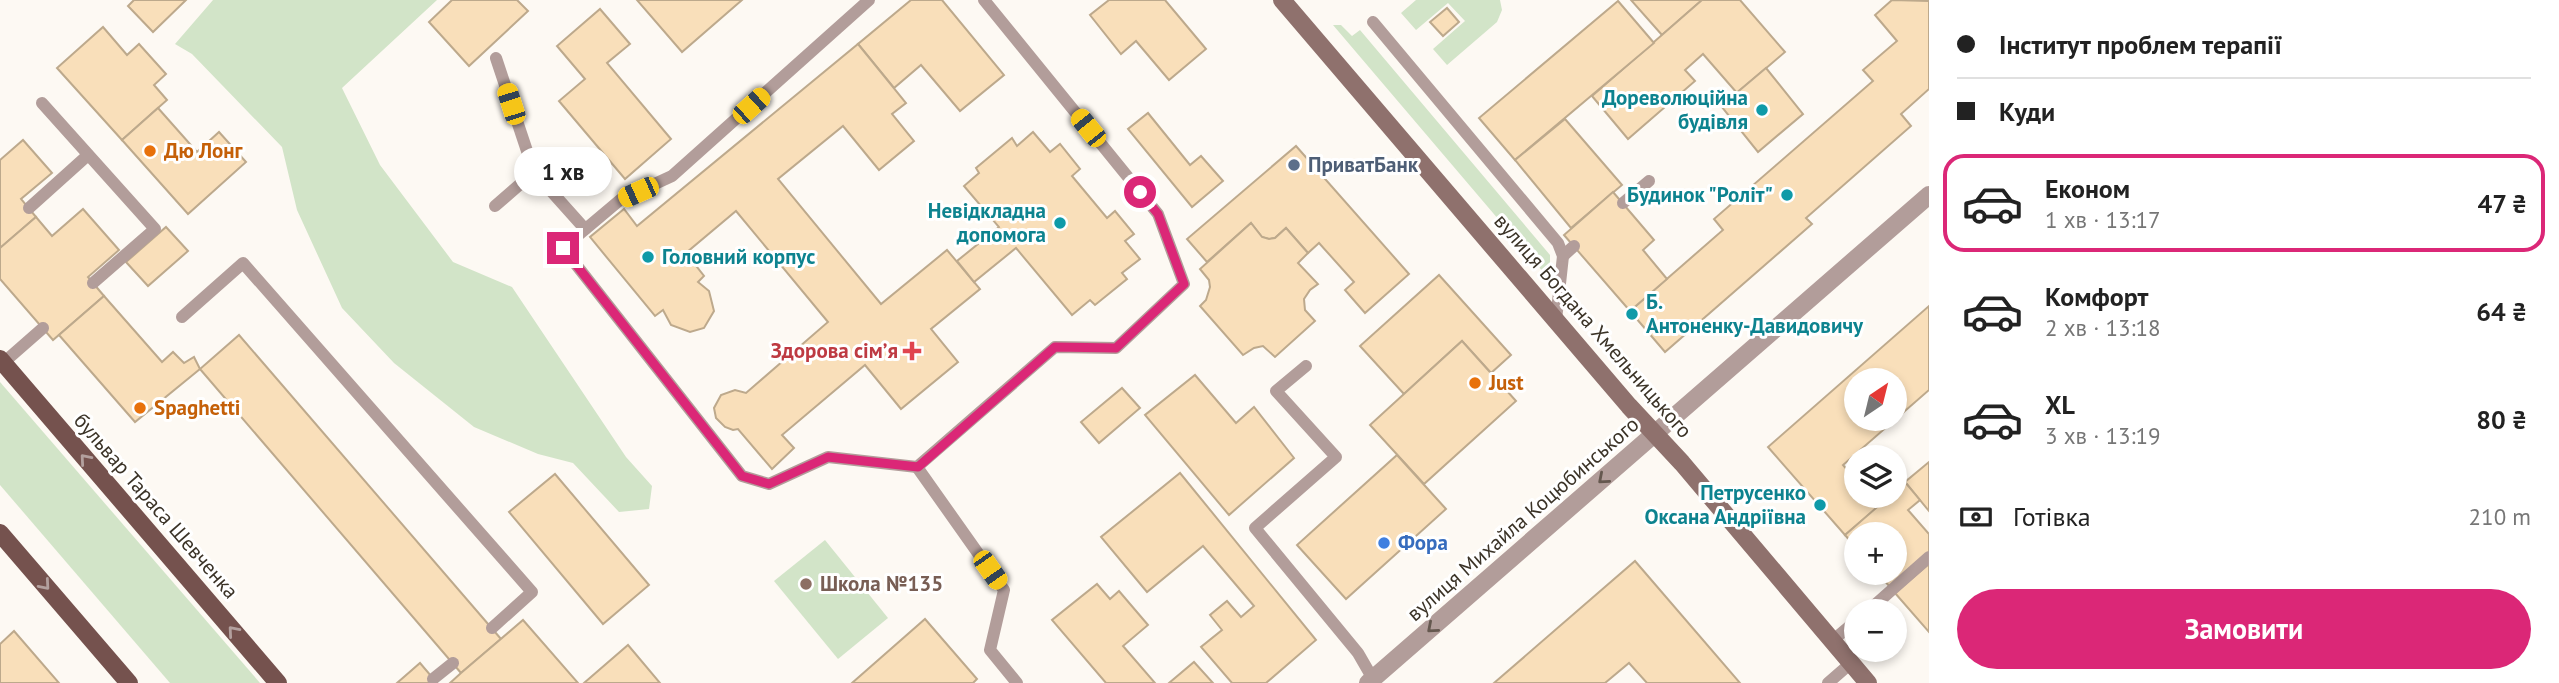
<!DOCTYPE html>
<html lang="uk">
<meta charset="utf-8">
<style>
body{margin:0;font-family:"PT Sans",sans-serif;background:#f2f2f2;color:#222;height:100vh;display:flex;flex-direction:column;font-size:26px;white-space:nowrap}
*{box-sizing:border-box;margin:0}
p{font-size:23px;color:#767676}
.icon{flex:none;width:38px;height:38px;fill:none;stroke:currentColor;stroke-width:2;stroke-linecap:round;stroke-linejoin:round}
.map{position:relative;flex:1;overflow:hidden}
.side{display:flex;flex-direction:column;background:#fff;width:630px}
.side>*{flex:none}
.top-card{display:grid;align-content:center;height:154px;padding:0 28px;background:#fff}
.needle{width:46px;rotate:35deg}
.fabs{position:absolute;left:1844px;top:368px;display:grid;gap:14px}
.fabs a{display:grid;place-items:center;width:63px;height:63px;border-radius:50%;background:#fff;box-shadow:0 4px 10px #0003;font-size:35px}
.end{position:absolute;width:32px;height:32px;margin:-16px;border:9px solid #db2777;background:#fff;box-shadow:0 0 0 4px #fff}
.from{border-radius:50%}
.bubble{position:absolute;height:49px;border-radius:24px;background:#fff;box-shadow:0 4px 10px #0003;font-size:23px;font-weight:700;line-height:49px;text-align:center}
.car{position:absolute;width:21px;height:42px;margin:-21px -10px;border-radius:9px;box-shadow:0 0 5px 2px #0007;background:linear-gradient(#f5c518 24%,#345 0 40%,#f5c518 0 76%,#345 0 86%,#f5c518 0)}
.top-card b{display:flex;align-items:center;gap:24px;height:66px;font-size:26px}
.top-card b+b{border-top:2px solid #e0e0e0}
.top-card i{width:18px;height:18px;background:#222}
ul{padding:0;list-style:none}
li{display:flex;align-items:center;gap:21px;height:98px;margin:0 14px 10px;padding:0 14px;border:4px solid transparent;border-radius:21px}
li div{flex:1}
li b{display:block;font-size:26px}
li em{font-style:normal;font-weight:700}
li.current{border-color:#db2777}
li>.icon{width:63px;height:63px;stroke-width:1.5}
.pay{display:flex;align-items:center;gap:18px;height:77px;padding:0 28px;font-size:26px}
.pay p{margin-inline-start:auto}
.cta{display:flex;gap:14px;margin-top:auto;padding:14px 28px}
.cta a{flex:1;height:80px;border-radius:42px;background:#db2777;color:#fff;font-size:28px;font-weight:700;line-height:80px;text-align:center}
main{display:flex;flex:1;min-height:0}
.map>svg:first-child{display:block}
.green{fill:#d2e4c8}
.building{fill:#f9dfba;stroke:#bda98c;stroke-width:2;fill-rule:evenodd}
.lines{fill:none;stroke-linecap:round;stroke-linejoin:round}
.lane{stroke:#b29d9a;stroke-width:12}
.street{stroke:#b29d9a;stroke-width:18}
.secondary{stroke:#8f716d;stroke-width:18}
.primary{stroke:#75524e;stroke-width:18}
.oneway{stroke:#b3a09e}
.oneway2{stroke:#65584f}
.route{stroke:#db2777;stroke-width:9}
.culture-dot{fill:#0f9aa8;stroke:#fff;stroke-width:2.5}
.food-dot{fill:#e8710a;stroke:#fff;stroke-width:2.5}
.service-dot{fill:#5c6f8a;stroke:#fff;stroke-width:2.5}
.health-dot{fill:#e0444e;stroke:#fff;stroke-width:2.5}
.shop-dot{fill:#3f7fe0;stroke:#fff;stroke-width:2.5}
.education-dot{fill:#8d6e63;stroke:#fff;stroke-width:2.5}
.labels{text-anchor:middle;stroke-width:6;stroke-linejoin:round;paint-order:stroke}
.culture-label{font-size:21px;font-weight:bold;fill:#0d838f;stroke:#fff;text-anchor:end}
.food-label{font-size:21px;font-weight:bold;fill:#c56008;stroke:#fff;text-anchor:start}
.service-label{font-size:21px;font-weight:bold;fill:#4e5e75;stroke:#fff;text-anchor:start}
.street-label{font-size:21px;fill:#3b3327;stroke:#fff}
.health-label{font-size:21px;font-weight:bold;fill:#be3a42;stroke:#fff;text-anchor:end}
.shop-label{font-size:21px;font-weight:bold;fill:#366cbe;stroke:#fff;text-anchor:start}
.education-label{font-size:21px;font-weight:bold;fill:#785e54;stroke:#fff;text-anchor:start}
</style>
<main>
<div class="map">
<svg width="1929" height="683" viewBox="0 0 1929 683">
<rect width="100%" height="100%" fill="#fdf9f3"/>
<g class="green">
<polygon points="213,0 437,0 342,88 380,165 453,262 512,287 626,457 652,486 649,509 619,512 573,463 538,454 474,427 394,363 342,308 297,210 282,147 192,54 175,44"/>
<polygon points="1416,0 1500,0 1502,10 1497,22 1447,65 1433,49 1465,21 1448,3 1416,30 1401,13"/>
<polygon points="1333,25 1341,25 1352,36 1360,30 1550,255 1550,280"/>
<polygon points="0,382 260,683 170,683 0,485"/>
<polygon points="825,540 888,618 838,659 774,581"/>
</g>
<g class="building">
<polygon points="134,0 186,0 153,32 128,6"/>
<polygon points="452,0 517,0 528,11 469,66 429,22"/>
<polygon points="637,0 742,0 682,52"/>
<polygon points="911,0 942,0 1004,75 960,111 921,65 894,88 858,44"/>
<polygon points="1109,0 1165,0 1206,49 1169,80 1136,41 1121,54 1090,15"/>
<polygon points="1631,0 1702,0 1662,35"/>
<polygon points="1702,0 1740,0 1785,52 1737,93 1703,54 1685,70 1695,81 1628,139 1592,96"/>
<polygon points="1892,0 1929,1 1929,89 1901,114 1911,126 1806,218 1812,224 1665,352 1630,311 1723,230 1714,219 1873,81 1863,70 1897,41 1875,15"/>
<polygon points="1618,1 1654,43 1515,160 1479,118"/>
<polygon points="1447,8 1459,22 1443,36 1430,22"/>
<polygon points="600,9 630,44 607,63 671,139 625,179 559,101 585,79 557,46"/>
<polygon points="103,27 127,55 139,44 166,74 154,85 167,100 122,140 57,68"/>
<polygon points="858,44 906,103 892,114 914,141 879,170 843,126 778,179 881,304 947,250 980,289 931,329 958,362 901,409 865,365 782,435 794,448 772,469 738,429 733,430 725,427 716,418 714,408 721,395 735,390 746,393 828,322 736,211 686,253 704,276 698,282 709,291 714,311 704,328 690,332 671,325 663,310 655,316 590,237 624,209 637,226"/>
<polygon points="1766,68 1803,114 1758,152 1721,106"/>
<polygon points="158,108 197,152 219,132 246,162 188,214 122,140"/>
<polygon points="1148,113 1190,165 1201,156 1223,181 1192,207 1128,129"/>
<polygon points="1565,119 1622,185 1571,228 1515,160"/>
<polygon points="1033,132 1050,152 1060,144 1080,169 1072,176 1107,218 1115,211 1134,234 1125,241 1140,259 1122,273 1127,279 1095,305 1090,300 1072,315 1016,248 974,282 957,261 999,227 964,186 979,173 976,168 1012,138 1017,146"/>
<polygon points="23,140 52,173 21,199 36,217 0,248 0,160"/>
<polygon points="1296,146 1409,274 1365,313 1345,290 1354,282 1319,243 1308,253 1286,228 1275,238 1269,239 1262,237 1251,223 1207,262 1187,239"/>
<polygon points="1613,192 1654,240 1643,250 1667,279 1630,311 1564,235"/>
<polygon points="83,209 119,250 88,277 104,296 53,340 0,279 0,248 36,217 52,236"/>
<polygon points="1251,223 1262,237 1269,239 1275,238 1286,228 1308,253 1298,263 1318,284 1310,290 1304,299 1305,310 1315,321 1275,357 1263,346 1254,348 1243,355 1200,306 1206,300 1210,287 1209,280 1200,269"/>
<polygon points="166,227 188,251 148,286 126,262"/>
<polygon points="1439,275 1511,355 1491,373 1462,341 1404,394 1360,346"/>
<polygon points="104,296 162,362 173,352 184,363 194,357 200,369 135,422 59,335"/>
<path d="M1929,306V390L1843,465L1857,481V495H1869L1879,506L1845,535L1768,447ZM1857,380H1895V418H1857Z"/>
<polygon points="239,335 501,639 461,673 200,369"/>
<polygon points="1462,341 1516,401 1424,484 1370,425"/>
<polygon points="1195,375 1236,423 1254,407 1294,458 1229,515 1145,415"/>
<polygon points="1122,388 1140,408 1099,443 1081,422"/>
<polygon points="1397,455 1446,509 1346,599 1297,545"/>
<polygon points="1929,462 1929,511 1905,482"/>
<polygon points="1180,473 1316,640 1266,683 1232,683 1201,647 1222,630 1210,615 1227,601 1241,617 1254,606 1203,546 1147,592 1101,537"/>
<polygon points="555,474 649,585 603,624 509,512"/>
<polygon points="1905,482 1920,500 1908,510 1929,534 1929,553 1890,587 1877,572 1895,572 1895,534 1857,534 1857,549 1845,535 1891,495 1895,495 1895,491"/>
<polygon points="1635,561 1740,683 1647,683 1629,663 1605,683 1494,683"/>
<polygon points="1929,564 1929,632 1895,593"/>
<polygon points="1097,584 1110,599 1119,591 1148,625 1123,646 1155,683 1106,683 1052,620"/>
<polygon points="925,619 977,679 973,683 852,683"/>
<polygon points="523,620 578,683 450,683 461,673"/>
<polygon points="14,631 59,683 0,683 0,644"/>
<polygon points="628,645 660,683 584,683"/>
<polygon points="1194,662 1213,683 1169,683"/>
<polygon points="420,663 437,683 397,683"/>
</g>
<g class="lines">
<g class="lane">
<polyline points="869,0 672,176 620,200 563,248 742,476 769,484 828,457 917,467 1055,347 1116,348 1184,284 1158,214 984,0"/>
<polyline points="1373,22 1558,243 1563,256 1556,320"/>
<polyline points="496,58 534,172 585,229"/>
<polyline points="42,103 155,229 93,283"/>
<polyline points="1623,203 1649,181"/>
<polyline points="495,206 534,172"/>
<polyline points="29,208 88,155"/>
<polyline points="1563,256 1574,246"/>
<polyline points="182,317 243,263 532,592 492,628"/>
<polyline points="3,363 43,328"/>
<polyline points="1306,366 1276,391 1336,457 1255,528 1358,653 1373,679"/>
<polyline points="917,467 1004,590 990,650 1017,683"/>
<polyline points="1868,611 1929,557"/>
<polyline points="1832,641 1857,620"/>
<polyline points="433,679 453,663"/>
<polyline points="1828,683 1851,663"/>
</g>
<polyline class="street" points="1368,683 1929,195"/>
<polyline class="secondary" points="1282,0 1629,406 1682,463 1868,683"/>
<g class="primary">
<polyline points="0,359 278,683"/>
<polyline points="0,533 129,683"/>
</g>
</g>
<defs><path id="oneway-chevron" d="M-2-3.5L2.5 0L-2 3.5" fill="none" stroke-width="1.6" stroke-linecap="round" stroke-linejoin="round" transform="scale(1.75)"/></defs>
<g class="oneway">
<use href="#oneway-chevron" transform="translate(85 459) rotate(-131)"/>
<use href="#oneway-chevron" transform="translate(45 585) rotate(49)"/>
<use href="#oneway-chevron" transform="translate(233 631) rotate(-131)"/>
</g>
<g class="oneway2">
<use href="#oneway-chevron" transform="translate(1603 479) rotate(139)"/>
<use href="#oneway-chevron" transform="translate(1432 628) rotate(139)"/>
</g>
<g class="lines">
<polyline class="route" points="563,248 742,476 769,484 828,457 918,467 1055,347 1116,348 1184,284 1158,214 1140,192"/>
</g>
<g class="culture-dot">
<circle cx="1762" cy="110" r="7"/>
<circle cx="1787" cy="195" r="7"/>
<circle cx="1060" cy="223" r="7"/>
<circle cx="648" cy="257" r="7"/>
<circle cx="1632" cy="314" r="7"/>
<circle cx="1820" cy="505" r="7"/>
</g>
<g class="food-dot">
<circle cx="150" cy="151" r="7"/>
<circle cx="1475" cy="383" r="7"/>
<circle cx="140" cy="408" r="7"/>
</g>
<circle class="service-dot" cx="1294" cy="165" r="7"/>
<path class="health-dot" d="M908.5 340.5h7v7h7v7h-7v7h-7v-7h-7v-7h7z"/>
<circle class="shop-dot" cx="1384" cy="543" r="7"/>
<circle class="education-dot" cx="806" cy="584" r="7"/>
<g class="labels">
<g class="culture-label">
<text x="1748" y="105">Дореволюційна<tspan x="1748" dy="24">будівля</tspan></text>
<text x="1773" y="202">Будинок "Роліт"</text>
<text x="1046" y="218">Невідкладна<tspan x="1046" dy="24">допомога</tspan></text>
<text x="662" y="264" text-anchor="start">Головний корпус</text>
<text x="1646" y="309" text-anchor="start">Б.<tspan x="1646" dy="24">Антоненку-Давидовичу</tspan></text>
<text x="1806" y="500">Петрусенко<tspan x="1806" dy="24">Оксана Андріївна</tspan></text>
</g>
<g class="food-label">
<text x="164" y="158">Дю Лонг</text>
<text x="1489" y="390">Just</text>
<text x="154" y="415">Spaghetti</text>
</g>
<g class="service-label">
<text x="1308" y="172">ПриватБанк</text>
</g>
<g class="street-label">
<text transform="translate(1593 326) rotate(49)" y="7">вулиця Богдана Хмельницького</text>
<text transform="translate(156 506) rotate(49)" y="7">бульвар Тараса Шевченка</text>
<text transform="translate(1523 519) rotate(-41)" y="7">вулиця Михайла Коцюбинського</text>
</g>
<g class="health-label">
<text x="898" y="358">Здорова сімʼя</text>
</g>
<g class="shop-label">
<text x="1398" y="550">Фора</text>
</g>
<g class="education-label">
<text x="820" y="591">Школа №135</text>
</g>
</g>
</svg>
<div class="fabs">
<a><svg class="needle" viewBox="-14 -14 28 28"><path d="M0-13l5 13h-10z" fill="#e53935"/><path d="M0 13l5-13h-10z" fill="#767676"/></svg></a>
<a><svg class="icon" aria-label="layers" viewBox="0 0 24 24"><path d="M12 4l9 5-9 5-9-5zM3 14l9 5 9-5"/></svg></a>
<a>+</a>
<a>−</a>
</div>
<i class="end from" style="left:1140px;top:192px"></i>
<i class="end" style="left:563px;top:248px"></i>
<div class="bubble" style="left:514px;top:147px;width:98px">1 хв</div>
<i class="car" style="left:511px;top:104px;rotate:342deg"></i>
<i class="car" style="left:751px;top:106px;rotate:48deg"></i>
<i class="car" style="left:1088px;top:128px;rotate:321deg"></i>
<i class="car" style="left:638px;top:192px;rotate:246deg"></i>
<i class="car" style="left:990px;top:570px;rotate:145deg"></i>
</div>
<section class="side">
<div class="top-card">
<b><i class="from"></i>Інститут проблем терапії</b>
<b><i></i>Куди</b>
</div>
<ul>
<li class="current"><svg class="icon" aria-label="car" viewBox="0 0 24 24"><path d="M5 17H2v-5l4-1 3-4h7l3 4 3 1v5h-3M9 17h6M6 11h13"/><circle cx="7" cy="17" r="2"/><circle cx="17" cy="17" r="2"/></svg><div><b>Економ</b><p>1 хв · 13:17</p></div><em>47 ₴</em></li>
<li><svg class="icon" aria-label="car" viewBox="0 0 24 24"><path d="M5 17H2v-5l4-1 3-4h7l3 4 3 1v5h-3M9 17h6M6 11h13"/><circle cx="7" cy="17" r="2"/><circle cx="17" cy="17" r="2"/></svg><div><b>Комфорт</b><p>2 хв · 13:18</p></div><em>64 ₴</em></li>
<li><svg class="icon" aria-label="car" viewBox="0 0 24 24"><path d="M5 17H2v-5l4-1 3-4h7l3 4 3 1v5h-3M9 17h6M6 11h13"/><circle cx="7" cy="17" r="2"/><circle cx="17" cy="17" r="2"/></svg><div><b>XL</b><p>3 хв · 13:19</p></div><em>80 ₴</em></li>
</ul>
<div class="pay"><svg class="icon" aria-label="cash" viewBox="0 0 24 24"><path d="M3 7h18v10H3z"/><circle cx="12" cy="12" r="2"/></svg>Готівка<p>210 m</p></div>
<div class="cta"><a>Замовити</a></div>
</section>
</main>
